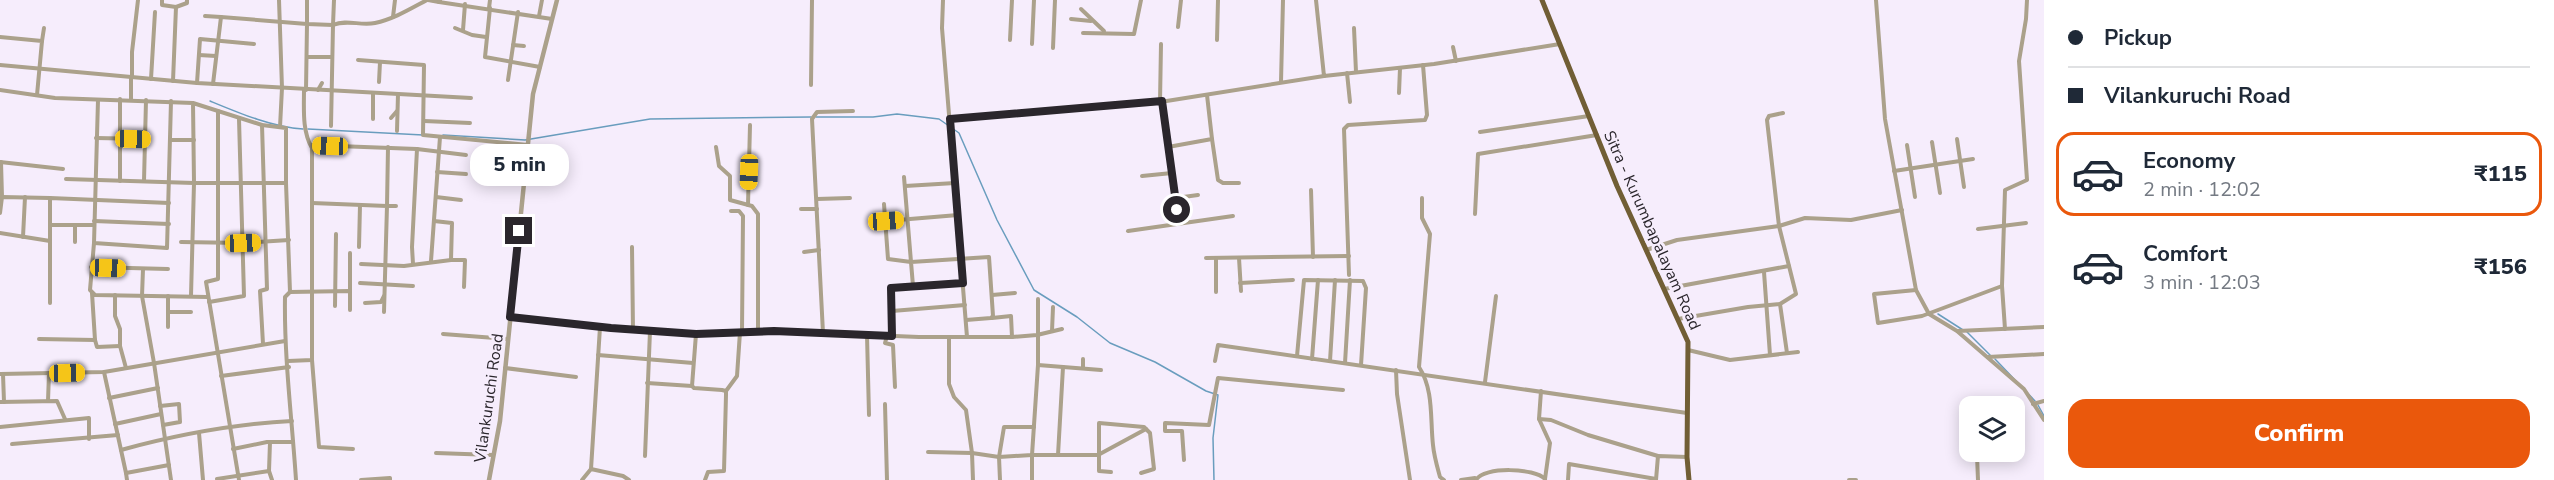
<!DOCTYPE html>
<meta charset="utf-8">
<style>
body{margin:0;font-family:"Nunito Sans",sans-serif;background:#f6f6f7;color:#1f2937;height:100vh;display:flex;flex-direction:column;font-size:22px;white-space:nowrap}
*{box-sizing:border-box;margin:0}
p{font-size:20px;color:#747a83}
.icon{flex:none;width:33px;height:33px;fill:none;stroke:currentColor;stroke-width:2;stroke-linecap:round;stroke-linejoin:round}
.map{position:relative;flex:1;overflow:hidden}
.side{display:flex;flex-direction:column;background:#fff;width:510px}
.side>*{flex:none}
.hud{display:grid;align-content:center;height:132px;padding:0 24px;background:#fff}
.buttons{position:absolute;left:1959px;top:396px;display:grid;gap:12px}
.buttons a{display:grid;place-items:center;width:66px;height:66px;border-radius:12px;background:#fff;box-shadow:0 3px 15px #0003;font-size:30px}
.end{position:absolute;width:27px;height:27px;margin:-14px;border:8px solid #2a262c;background:#fff;box-shadow:0 0 0 3px #fff}
.from{border-radius:50%}
.bubble{position:absolute;height:42px;border-radius:18px;background:#fff;box-shadow:0 3px 15px #0003;font-size:20px;font-weight:800;line-height:42px;text-align:center}
.car{position:absolute;width:18px;height:36px;margin:-18px -9px;border-radius:8px;box-shadow:0 0 4px 2px #0007;background:linear-gradient(#f5c518 24%,#345 0 40%,#f5c518 0 76%,#345 0 86%,#f5c518 0)}
.hud b{display:flex;align-items:center;gap:21px;height:57px;font-size:22px}
.hud b+b{border-top:2px solid #e0e1e3}
.hud i{width:15px;height:15px;background:#1f2937}
ul{padding:0;list-style:none}
li{display:flex;align-items:center;gap:18px;height:84px;margin:0 12px 9px;padding:0 12px;border:3px solid transparent;border-radius:18px}
li div{flex:1}
li b{display:block;font-size:22px}
li em{font-style:normal;font-weight:800}
li.selected{border-color:#ea580c}
li>.icon{width:54px;height:54px;stroke-width:1.5}
.action{display:flex;gap:12px;margin-top:auto;padding:12px 24px}
.action a{flex:1;height:69px;border-radius:18px;background:#ea580c;color:#fff;font-size:24px;font-weight:800;line-height:69px;text-align:center}
main{display:flex;flex:1;min-height:0}
.map>svg:first-child{display:block}
.lines{fill:none;stroke-linecap:round;stroke-linejoin:round}
.stream{stroke:#699dbe;stroke-width:1.5}
.minor{stroke:#aba18b;stroke-width:4}
.tertiary{stroke:#aba18b;stroke-width:4.5}
.primary{stroke:#715e35;stroke-width:5}
.route{stroke:#2a262c;stroke-width:8}
.labels{text-anchor:middle;stroke-width:6;stroke-linejoin:round;paint-order:stroke}
.street-label{font-size:16px;fill:#2a262c;stroke:#f6edfc}
</style>
<main>
<div class="map">
<svg width="2044" height="480" viewBox="0 0 2044 480">
<rect width="100%" height="100%" fill="#f6edfc"/>
<g class="lines">
<g class="stream">
<path d="M210,101C239,113 272,127 303,129"/>
<polyline points="816,117 873,117 897,114 939,119 959,133 997,220 1034,290 1077,317 1110,343 1155,362 1206,391 1218,395 1213,438 1214,480"/>
<polyline points="308,129 423,135"/>
<polyline points="443,135 525,140 650,119 811,117"/>
<polyline points="1938,314 1963,330"/>
<polyline points="1967,332 1991,356"/>
<polyline points="1995,359 2035,401"/>
<polyline points="2038,405 2044,416"/>
</g>
<g class="minor">
<polyline points="162,0 162,5 176,7 187,3 187,0"/>
<polyline points="279,0 282,88 280,127"/>
<polyline points="307,0 307,24 333,25 331,126"/>
<path d="M334,0L333,25C347,19 360,26 375,23C394,19 410,9 427,0"/>
<polyline points="428,0 439,2"/>
<polyline points="440,0 439,2 552,19"/>
<polyline points="943,0 942,28 967,337"/>
<polyline points="1316,0 1324,76 1434,64 1560,44"/>
<polyline points="1876,0 1885,119 1916,290 1929,314 1957,331 2024,389 2044,420"/>
<polyline points="489,8 490,0"/>
<polyline points="490,8 485,57 540,67"/>
<polyline points="1081,9 1104,31"/>
<polyline points="205,16 221,17"/>
<polyline points="539,16 542,0"/>
<polyline points="393,17 395,0"/>
<polyline points="1071,19 1091,21"/>
<polyline points="1178,27 1181,0"/>
<polyline points="455,28 472,35 486,37"/>
<polyline points="1354,28 1356,72"/>
<polyline points="463,30 465,4"/>
<polyline points="1083,33 1134,34 1141,0"/>
<polyline points="0,37 42,41 37,95"/>
<polyline points="1010,40 1012,0"/>
<polyline points="1217,40 1218,0"/>
<polyline points="42,41 44,28"/>
<polyline points="1032,44 1034,0"/>
<polyline points="513,45 524,46"/>
<polyline points="1453,47 1456,61"/>
<polyline points="1053,48 1055,0"/>
<polyline points="199,55 216,56"/>
<polyline points="307,57 332,57"/>
<polyline points="358,60 424,65 423,135 528,145"/>
<polyline points="0,65 197,83 471,98"/>
<polyline points="1347,73 1350,102"/>
<polyline points="131,77 131,99"/>
<polyline points="132,77 132,52 138,0"/>
<polyline points="151,79 155,12"/>
<polyline points="508,80 518,12"/>
<polyline points="173,81 176,7"/>
<polyline points="379,82 380,62"/>
<polyline points="1281,82 1283,0"/>
<polyline points="197,83 200,39 254,44"/>
<polyline points="213,84 221,17 307,24 306,90"/>
<polyline points="811,85 812,0"/>
<polyline points="0,90 55,98 193,103 262,125 286,128 286,183 194,183 193,103"/>
<polyline points="318,90 322,83"/>
<polyline points="373,93 373,119"/>
<polyline points="1399,93 1400,68"/>
<polyline points="120,99 120,181"/>
<polyline points="98,100 94,243 167,248 171,101"/>
<polyline points="1162,101 1179,223"/>
<polyline points="1160,102 1161,44"/>
<polyline points="218,111 218,279 206,282 239,480"/>
<polyline points="391,118 397,111"/>
<polyline points="950,119 1154,103 1324,76"/>
<polyline points="424,121 470,123"/>
<polyline points="262,125 267,289 260,291 263,344"/>
<polyline points="397,131 398,94"/>
<polyline points="1480,132 1589,116"/>
<polyline points="96,138 146,139"/>
<polyline points="1212,139 1218,180 1223,183 1239,183"/>
<polyline points="1957,139 1964,187"/>
<polyline points="171,140 194,140"/>
<polyline points="1932,142 1940,193"/>
<polyline points="311,145 417,149 466,155"/>
<polyline points="1907,145 1915,197"/>
<polyline points="388,147 387,206 396,206"/>
<polyline points="716,147 719,166 730,176 730,200 752,206 758,214 758,331"/>
<polyline points="1168,147 1212,139 1207,95"/>
<polyline points="0,162 63,169"/>
<polyline points="1,162 2,197"/>
<polyline points="1894,171 1973,159"/>
<polyline points="437,172 466,174"/>
<polyline points="1142,176 1172,173"/>
<polyline points="66,179 194,183 191,296"/>
<polyline points="144,181 146,100"/>
<polyline points="286,183 290,292 350,291 350,310"/>
<polyline points="905,186 955,183"/>
<polyline points="1311,190 1313,257"/>
<polyline points="436,197 461,200"/>
<polyline points="1176,198 1198,195"/>
<path d="M1422,198V218L1430,234L1419,367C1434,390 1430,419 1433,445C1434,456 1437,466 1440,477L1444,480"/>
<polyline points="817,199 850,198"/>
<polyline points="312,203 387,206 384,312"/>
<polyline points="884,204 888,259 911,262 904,177"/>
<polyline points="748,205 750,125"/>
<polyline points="801,209 817,209"/>
<polyline points="0,213 2,197 50,198"/>
<polyline points="1475,214 1478,154 1597,135"/>
<polyline points="94,221 169,224"/>
<polyline points="434,221 452,223 451,260 465,260 464,287"/>
<polyline points="886,221 958,215"/>
<polyline points="50,225 94,225"/>
<polyline points="75,225 75,242"/>
<polyline points="1978,229 2026,223"/>
<polyline points="1128,231 1233,216"/>
<polyline points="0,233 50,241 50,198 169,203"/>
<polyline points="23,237 25,197"/>
<polyline points="50,241 50,303"/>
<polyline points="181,242 243,243 289,240"/>
<polyline points="94,243 90,290 95,295 208,297"/>
<polyline points="359,247 360,205"/>
<polyline points="632,247 633,330"/>
<polyline points="1646,250 1677,240 1779,226 1805,218 1851,220 1902,210"/>
<polyline points="804,252 819,250"/>
<polyline points="350,253 350,291"/>
<polyline points="1206,258 1349,256"/>
<polyline points="1216,258 1216,292"/>
<polyline points="1239,258 1241,291"/>
<polyline points="431,261 440,137"/>
<polyline points="361,264 404,266 451,260"/>
<polyline points="413,264 412,247 417,149"/>
<polyline points="91,267 168,269"/>
<polyline points="143,269 142,296 154,363 171,480"/>
<polyline points="1764,272 1770,355"/>
<polyline points="1349,275 1344,129 1348,125 1425,120 1427,115 1423,65"/>
<polyline points="360,283 413,286"/>
<polyline points="1240,283 1293,280"/>
<polyline points="913,286 911,262 989,257 993,316 991,318 966,320"/>
<polyline points="1664,289 1789,266 1779,226 1767,120 1769,116 1783,113"/>
<polyline points="1916,290 1874,294 1878,323 1922,316 2002,286"/>
<path d="M290,292L285,297C284,358 292,419 296,480"/>
<polyline points="92,293 95,340 97,347 120,346"/>
<polyline points="115,295 115,316 120,329 120,346 126,368"/>
<polyline points="992,295 1015,293"/>
<polyline points="168,296 168,327"/>
<polyline points="209,302 244,296 239,119"/>
<polyline points="365,303 381,302 384,296"/>
<polyline points="1780,304 1787,353"/>
<polyline points="335,306 336,234"/>
<polyline points="892,311 891,288 963,283"/>
<polyline points="168,312 191,312"/>
<polyline points="510,317 611,328 696,334 773,331 919,337 1012,337 1037,335 1062,329"/>
<polyline points="992,318 1011,316 1012,337"/>
<polyline points="1678,319 1748,307 1780,304 1796,294 1789,266"/>
<polyline points="2005,329 2002,286 2005,190 2027,180 2019,61 2026,19 2027,0"/>
<polyline points="1052,331 1053,307"/>
<polyline points="1958,331 2044,327"/>
<polyline points="823,333 812,119 817,112 853,111"/>
<polyline points="443,334 508,339"/>
<polyline points="696,334 692,386 694,388 722,390 726,391 726,395 724,471 708,472 705,480"/>
<polyline points="867,335 869,415"/>
<polyline points="887,336 885,343 893,345 895,387"/>
<polyline points="892,336 892,311 965,305"/>
<polyline points="949,337 949,384 954,397 966,410 972,453 999,457 1004,427 1034,427"/>
<polyline points="39,339 95,340"/>
<polyline points="1688,350 1730,360 1798,352"/>
<polyline points="598,355 693,363"/>
<polyline points="1297,356 1304,280 1363,281 1366,288 1361,365"/>
<polyline points="1988,357 2044,354"/>
<polyline points="1083,359 1083,368"/>
<polyline points="1312,359 1318,280"/>
<polyline points="312,360 319,447 353,449"/>
<path d="M288,361L312,360V148C302,131 304,109 304,89"/>
<polyline points="1215,361 1218,345 1687,413"/>
<polyline points="1330,361 1335,280"/>
<polyline points="1345,363 1350,280"/>
<polyline points="1038,365 1101,370"/>
<polyline points="505,368 576,377"/>
<polyline points="1396,370 1397,394 1410,480"/>
<polyline points="104,372 126,473 169,465"/>
<polyline points="0,374 104,372 285,341"/>
<polyline points="3,374 4,402"/>
<polyline points="221,376 289,367"/>
<polyline points="1485,382 1496,296"/>
<polyline points="647,383 692,386"/>
<polyline points="726,391 737,376 740,332 742,332 743,216 739,211 731,211"/>
<polyline points="1541,391 1539,419 1550,443 1545,479"/>
<polyline points="109,398 158,388"/>
<polyline points="48,401 49,373"/>
<polyline points="0,402 57,401 65,419"/>
<polyline points="885,404 887,480"/>
<polyline points="2033,404 2044,401"/>
<polyline points="160,406 179,404 180,422 163,425"/>
<polyline points="1539,419 1551,420 1588,435 1658,456"/>
<polyline points="115,424 161,414"/>
<polyline points="0,427 89,418 89,439"/>
<polyline points="199,433 203,480"/>
<polyline points="270,442 269,471 272,480"/>
<polyline points="12,444 118,435"/>
<polyline points="233,449 267,442 293,442"/>
<path d="M121,450C176,435 234,424 292,421"/>
<polyline points="928,452 972,453 973,480"/>
<polyline points="436,453 493,455"/>
<polyline points="1058,455 1098,455 1146,429"/>
<polyline points="1977,455 1978,480"/>
<polyline points="645,456 650,331"/>
<polyline points="1184,460 1182,431 1165,431 1165,423 1209,425 1218,378 1343,390"/>
<polyline points="591,469 600,327"/>
<polyline points="1111,472 1099,471 1099,423 1144,427 1150,433 1154,469 1141,473"/>
<polyline points="126,473 127,480"/>
<polyline points="217,479 269,471"/>
<polyline points="361,480 390,478 390,480"/>
<polyline points="582,480 591,469 623,476 629,480"/>
<polyline points="1000,480 999,457 1032,455 1038,365 1038,299"/>
<polyline points="1032,480 1032,455 1058,455 1063,367"/>
<polyline points="1461,480 1475,478"/>
<path d="M1476,480C1484,466 1535,468 1545,479"/>
<polyline points="1568,480 1569,464 1656,479"/>
<polyline points="1656,480 1658,456 1687,457"/>
<polyline points="1849,480 1856,480"/>
</g>
<polyline class="tertiary" points="489,480 500,421 533,94 557,0"/>
<polyline class="primary" points="1542,0 1617,186 1688,342 1687,457 1689,480"/>
</g>
<g class="lines">
<polyline class="route" points="519,231 510,317 611,328 696,334 774,331 892,336 891,288 963,283 950,119 1162,101 1177,210"/>
</g>
<g class="labels">
<g class="street-label">
<text transform="translate(1653 230) rotate(66)" y="6">Sitra - Kurumbapalayam Road</text>
<text transform="translate(488 398) rotate(-82)" y="6">Vilankuruchi Road</text>
</g>
</g>
</svg>
<div class="buttons">
<a><svg class="icon" aria-label="layers" viewBox="0 0 24 24"><path d="M12 4l9 5-9 5-9-5zM3 14l9 5 9-5"/></svg></a>
</div>
<i class="end from" style="left:1177px;top:210px"></i>
<i class="end" style="left:519px;top:231px"></i>
<div class="bubble" style="left:470px;top:144px;width:99px">5 min</div>
<i class="car" style="left:133px;top:139px;rotate:91deg"></i>
<i class="car" style="left:330px;top:146px;rotate:272deg"></i>
<i class="car" style="left:749px;top:172px;rotate:182deg"></i>
<i class="car" style="left:886px;top:221px;rotate:86deg"></i>
<i class="car" style="left:243px;top:243px;rotate:88deg"></i>
<i class="car" style="left:108px;top:268px;rotate:92deg"></i>
<i class="car" style="left:67px;top:373px;rotate:89deg"></i>
</div>
<section class="side">
<div class="hud">
<b><i class="from"></i>Pickup</b>
<b><i></i>Vilankuruchi Road</b>
</div>
<ul>
<li class="selected"><svg class="icon" aria-label="car" viewBox="0 0 24 24"><path d="M5 17H2v-5l4-1 3-4h7l3 4 3 1v5h-3M9 17h6M6 11h13"/><circle cx="7" cy="17" r="2"/><circle cx="17" cy="17" r="2"/></svg><div><b>Economy</b><p>2 min · 12:02</p></div><em>₹115</em></li>
<li><svg class="icon" aria-label="car" viewBox="0 0 24 24"><path d="M5 17H2v-5l4-1 3-4h7l3 4 3 1v5h-3M9 17h6M6 11h13"/><circle cx="7" cy="17" r="2"/><circle cx="17" cy="17" r="2"/></svg><div><b>Comfort</b><p>3 min · 12:03</p></div><em>₹156</em></li>
</ul>
<div class="action"><a>Confirm</a></div>
</section>
</main>
